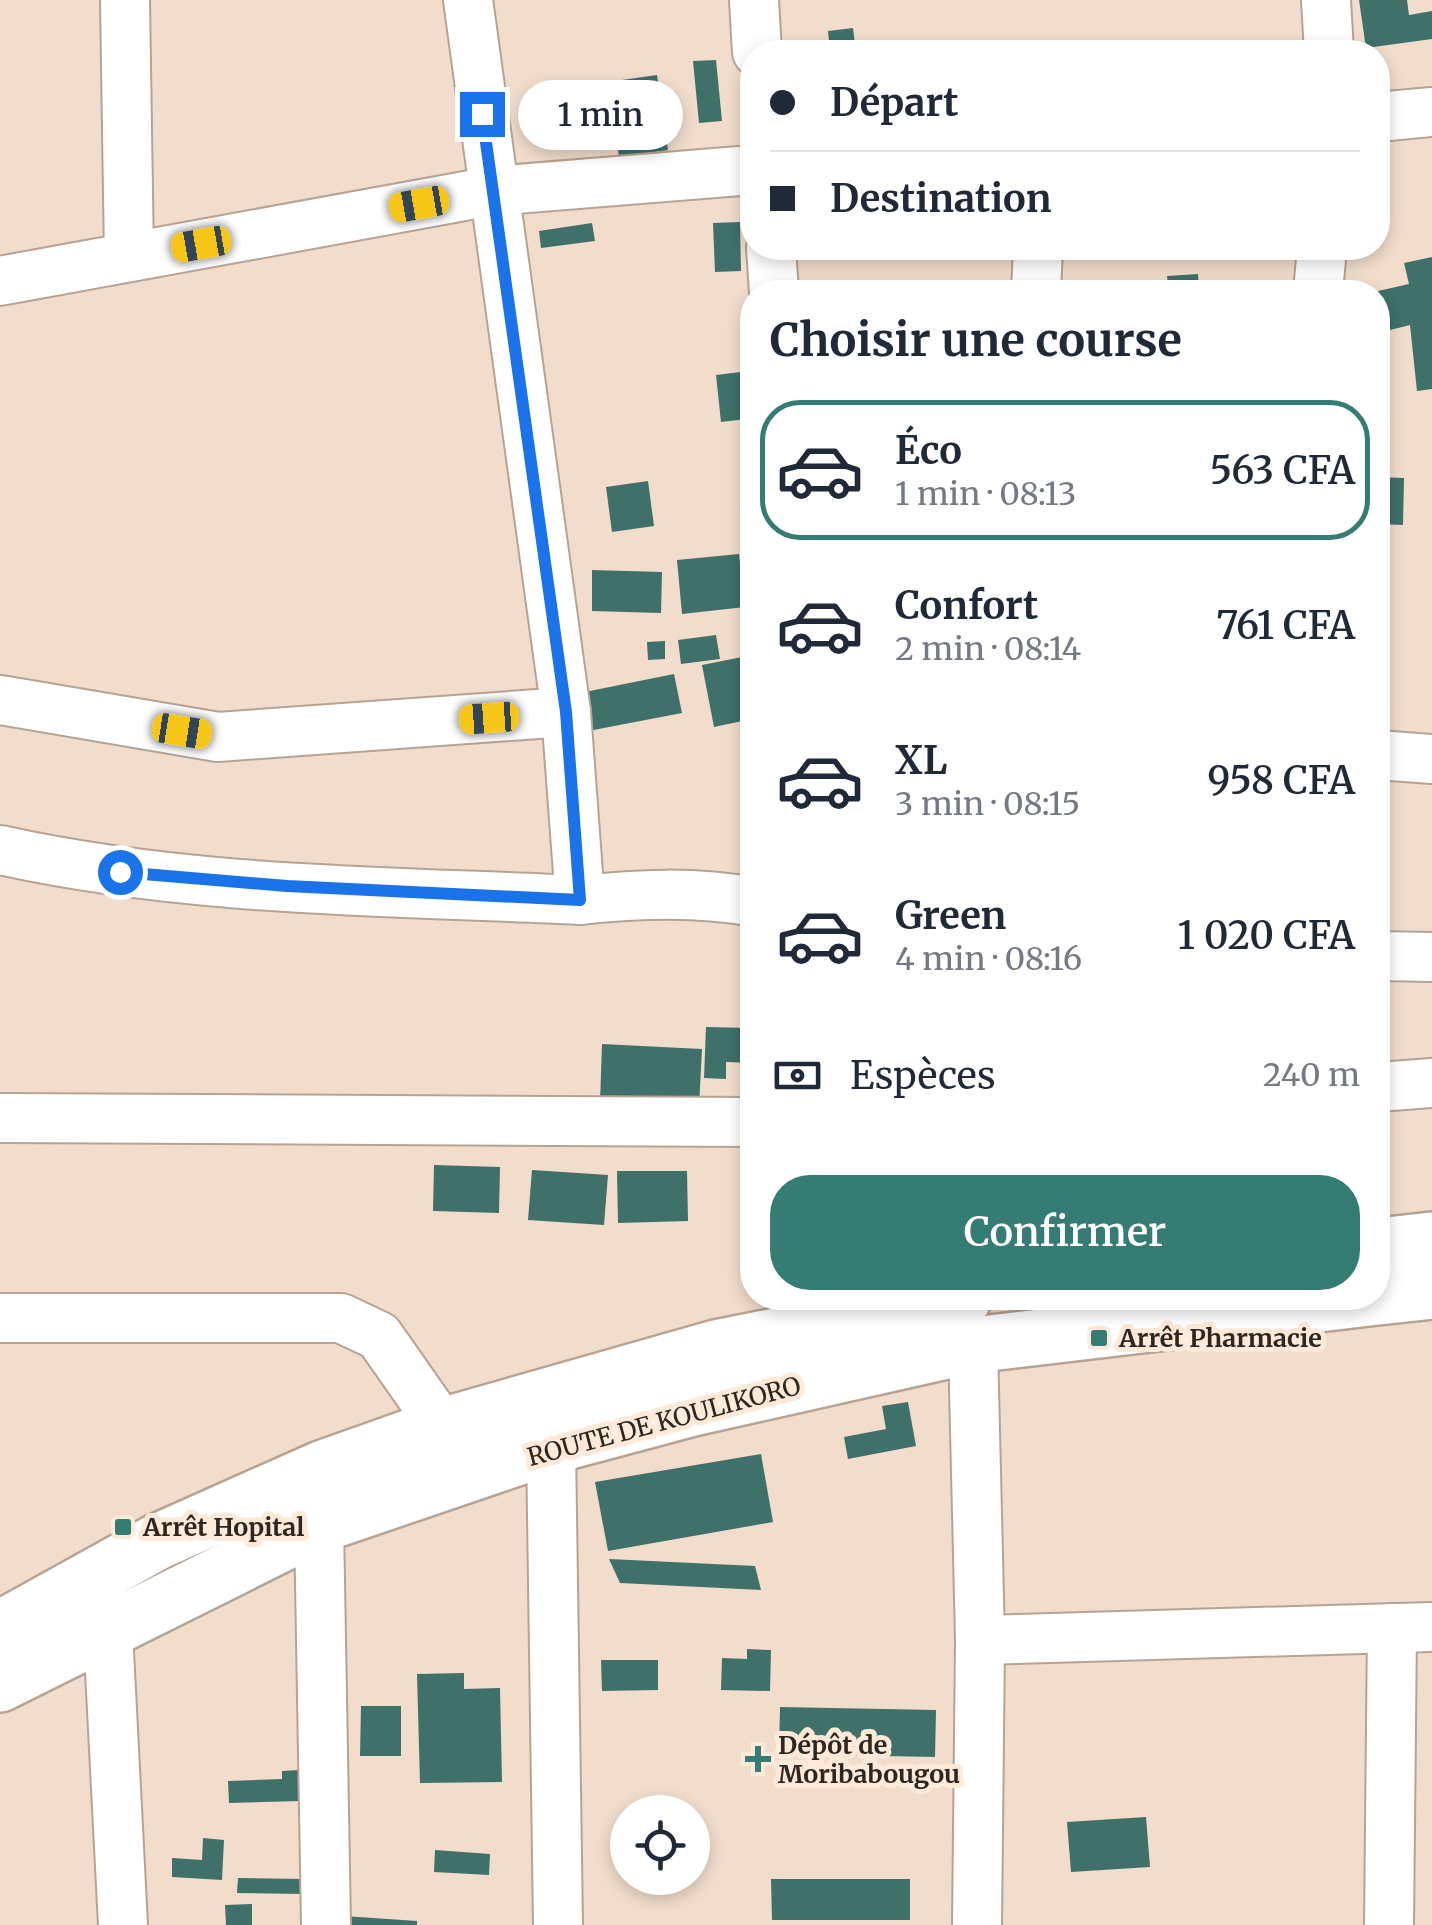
<!DOCTYPE html>
<html lang="fr">
<meta charset="utf-8">
<style>
body{margin:0;font-family:Merriweather,serif;background:#f6f6f7;color:#1f2937;height:100vh;display:flex;flex-direction:column;font-size:38px;white-space:nowrap}
*{box-sizing:border-box;margin:0}
p{font-size:32px;color:#747a83}
.icon{flex:none;width:55px;height:55px;fill:none;stroke:currentColor;stroke-width:2;stroke-linecap:round;stroke-linejoin:round}
.map{position:relative;flex:1;overflow:hidden}
.panel{position:absolute;left:740px;top:280px;width:650px;height:1030px;display:flex;flex-direction:column;background:#fff;border-radius:40px;box-shadow:0 5px 15px #0003}
.panel>*{flex:none}
.guide{position:absolute;left:740px;top:40px;width:650px;height:220px;border-radius:40px;box-shadow:0 5px 15px #0003;display:grid;align-content:center;height:220px;padding:0 30px;background:#fff}
.tools{position:absolute;left:610px;top:1795px;display:grid;gap:20px}
.tools a{display:grid;place-items:center;width:100px;height:100px;border-radius:50%;background:#fff;box-shadow:0 5px 15px #0003;font-size:50px}
.end{position:absolute;width:45px;height:45px;margin:-22px;border:12px solid #1a73e8;background:#fff;box-shadow:0 0 0 5px #fff}
.from{border-radius:50%}
.bubble{position:absolute;height:70px;border-radius:35px;background:#fff;box-shadow:0 5px 15px #0003;font-size:32px;font-weight:600;line-height:70px;text-align:center}
.car{position:absolute;width:30px;height:60px;margin:-30px -15px;border-radius:12px;box-shadow:0 0 8px 2px #0007;background:linear-gradient(#f5c518 24%,#345 0 40%,#f5c518 0 76%,#345 0 86%,#f5c518 0)}
.guide b{display:flex;align-items:center;gap:35px;height:95px;font-size:38px}
.guide b+b{border-top:2px solid #e0e1e3}
.guide i{width:25px;height:25px;background:#1f2937}
ul{padding:0;list-style:none}
li{display:flex;align-items:center;gap:30px;height:140px;margin:0 20px 15px;padding:0 10px;border:5px solid transparent;border-radius:40px}
li div{flex:1}
li b{display:block;font-size:38px}
li em{font-style:normal;font-weight:600}
li.current{border-color:#357c75}
li>.icon{width:90px;height:90px;stroke-width:1.5}
h2{padding:0 30px;font-size:45px;line-height:120px}
.pay{display:flex;align-items:center;gap:25px;height:110px;padding:0 30px;font-size:38px}
.pay p{margin-inline-start:auto}
.action{display:flex;gap:20px;margin-top:auto;padding:20px 30px}
.action a{flex:1;height:115px;border-radius:40px;background:#357c75;color:#fff;font-size:40px;font-weight:600;line-height:115px;text-align:center}
.map>svg:first-child{display:block}
.building{fill:#3f706a}
.lines{fill:none;stroke-linecap:round;stroke-linejoin:round}
.minor-casing{stroke:#b7a393;stroke-width:52}
.major-casing{stroke:#b7a393;stroke-width:60}
.minor{stroke:#fff;stroke-width:48}
.major{stroke:#fff;stroke-width:55}
.route{stroke:#1a73e8;stroke-width:12}
.poi-dot{fill:#357c75;stroke:#ffead9;stroke-width:4}
.labels{text-anchor:middle;stroke-width:10;stroke-linejoin:round;paint-order:stroke}
.poi-label{font-size:25px;font-weight:bold;fill:#2e2620;stroke:#ffead9;text-anchor:start}
.street-label{font-size:25px;fill:#2e2620;stroke:#ffead9}
</style>
<div class="map">
<svg width="1432" height="1925" viewBox="0 0 1432 1925">
<rect width="100%" height="100%" fill="#f2ddcc"/>
<g class="building">
<polygon points="1359,0 1407,0 1409,15 1432,11 1432,39 1366,48"/>
<polygon points="853,28 856,52 830,52 828,31"/>
<polygon points="1050,41 1051,52 981,52 981,43"/>
<polygon points="1108,42 1108,52 1056,52 1056,45"/>
<polygon points="716,60 722,121 699,123 693,61"/>
<polygon points="657,75 668,150 619,157 608,82"/>
<polygon points="740,222 741,271 715,272 713,223"/>
<polygon points="592,223 595,241 541,248 539,231"/>
<polygon points="1432,257 1432,389 1417,391 1410,325 1378,333 1378,291 1409,284 1404,263"/>
<polygon points="1198,274 1199,292 1169,292 1167,276"/>
<polygon points="741,372 746,419 721,422 716,375"/>
<polygon points="1378,477 1404,478 1403,525 1378,524"/>
<polygon points="648,481 654,526 612,532 606,487"/>
<polygon points="739,554 745,607 682,614 677,560"/>
<polygon points="592,570 662,572 661,613 592,611"/>
<polygon points="716,635 720,659 681,664 678,640"/>
<polygon points="665,641 665,659 648,660 647,642"/>
<polygon points="752,655 752,719 714,727 702,665"/>
<polygon points="674,674 682,713 583,732 575,694"/>
<polygon points="706,1027 752,1028 752,1063 726,1062 726,1079 704,1078"/>
<polygon points="602,1044 702,1049 699,1107 600,1103"/>
<polygon points="434,1165 500,1167 499,1213 433,1211"/>
<polygon points="532,1170 608,1175 604,1225 528,1220"/>
<polygon points="617,1171 687,1171 688,1221 618,1223"/>
<polygon points="908,1402 916,1446 848,1459 844,1437 886,1429 882,1406"/>
<polygon points="761,1454 773,1522 608,1551 595,1482"/>
<polygon points="609,1559 755,1566 761,1590 620,1583"/>
<polygon points="747,1649 771,1650 770,1691 721,1690 722,1658 747,1659"/>
<polygon points="601,1660 658,1660 658,1690 602,1691"/>
<polygon points="464,1673 464,1689 500,1688 502,1782 420,1783 417,1674"/>
<polygon points="361,1706 401,1706 401,1756 360,1756"/>
<polygon points="780,1707 936,1710 935,1757 779,1754"/>
<polygon points="300,1770 301,1801 229,1803 228,1781 282,1779 282,1771"/>
<polygon points="1146,1817 1150,1867 1071,1872 1067,1822"/>
<polygon points="203,1838 224,1840 222,1880 172,1877 172,1858 202,1860"/>
<polygon points="435,1850 490,1854 489,1875 434,1872"/>
<polygon points="238,1878 304,1879 304,1894 237,1893"/>
<polygon points="771,1879 910,1879 910,1920 772,1920"/>
<polygon points="252,1904 252,1925 226,1925 225,1905"/>
<polygon points="344,1916 417,1921 417,1925 343,1925"/>
</g>
<g class="lines">
<defs>
<g id="minor">
<polyline points="125,0 129,257"/>
<polyline points="754,0 757,52"/>
<polyline points="1326,0 1329,52"/>
<polyline points="1378,117 1432,112"/>
<polyline points="771,248 774,292"/>
<polyline points="0,281 492,191 752,170"/>
<polyline points="1036,292 1038,248"/>
<polyline points="1318,292 1322,248"/>
<polyline points="0,700 218,737 566,712 468,0"/>
<polyline points="566,712 580,900"/>
<polyline points="1378,755 1432,759"/>
<path d="M0,850C189,892 387,891 580,900C636,894 696,891 752,902"/>
<polyline points="1378,956 1432,957"/>
<polyline points="1378,1087 1432,1083"/>
<polyline points="0,1118 752,1122"/>
<polyline points="0,1318 341,1318 379,1336 442,1426"/>
<polyline points="973,1345 980,1640 977,1925"/>
<polyline points="551,1446 558,1925"/>
<polyline points="319,1525 326,1925"/>
<polyline points="108,1632 123,1925"/>
<polyline points="980,1640 1432,1627"/>
<polyline points="1389,1925 1392,1628"/>
</g>
<g id="major">
<polyline points="1378,1246 1432,1240"/>
<polyline points="1378,1297 1432,1291"/>
<polyline points="0,1629 157,1542 321,1469 442,1426 716,1348 964,1298"/>
<polyline points="0,1684 319,1525 551,1446 693,1408 973,1345 1369,1298"/>
</g>
</defs>
<use href="#minor" class="minor-casing"/>
<use href="#major" class="major-casing"/>
<use href="#minor" class="minor"/>
<use href="#major" class="major"/>
</g>
<g class="lines">
<polyline class="route" points="120,872 287,886 580,900 566,712 482,114"/>
</g>
<g class="poi-dot">
<rect x="1089" y="1328" width="20" height="20" rx="5"/>
<rect x="113" y="1517" width="20" height="20" rx="5"/>
<path d="M753 1744h10v10h10v10h-10v10h-10v-10h-10v-10h10z"/>
</g>
<g class="labels">
<g class="poi-label">
<text x="1119" y="1347">Arrêt Pharmacie</text>
<text x="143" y="1536">Arrêt Hopital</text>
<text x="778" y="1754">Dépôt de<tspan x="778" dy="29">Moribabougou</tspan></text>
</g>
<g class="street-label">
<text transform="translate(664 1421) rotate(-15)" y="9">ROUTE DE KOULIKORO</text>
</g>
</g>
</svg>
<div class="tools">
<a><svg class="icon" aria-label="locate" viewBox="0 0 24 24"><circle cx="12" cy="12" r="6"/><path d="M12 2v4M12 18v4M2 12h4M18 12h4"/></svg></a>
</div>
<i class="end from" style="left:120px;top:872px"></i>
<i class="end" style="left:482px;top:114px"></i>
<div class="bubble" style="left:518px;top:80px;width:165px">1 min</div>
<i class="car" style="left:419px;top:204px;rotate:260deg"></i>
<i class="car" style="left:201px;top:244px;rotate:260deg"></i>
<i class="car" style="left:489px;top:718px;rotate:266deg"></i>
<i class="car" style="left:182px;top:731px;rotate:99deg"></i>
<div class="guide">
<b><i class="from"></i>Départ</b>
<b><i></i>Destination</b>
</div>
<section class="panel">
<h2>Choisir une course</h2>
<ul>
<li class="current"><svg class="icon" aria-label="car" viewBox="0 0 24 24"><path d="M5 17H2v-5l4-1 3-4h7l3 4 3 1v5h-3M9 17h6M6 11h13"/><circle cx="7" cy="17" r="2"/><circle cx="17" cy="17" r="2"/></svg><div><b>Éco</b><p>1 min · 08:13</p></div><em>563 CFA</em></li>
<li><svg class="icon" aria-label="car" viewBox="0 0 24 24"><path d="M5 17H2v-5l4-1 3-4h7l3 4 3 1v5h-3M9 17h6M6 11h13"/><circle cx="7" cy="17" r="2"/><circle cx="17" cy="17" r="2"/></svg><div><b>Confort</b><p>2 min · 08:14</p></div><em>761 CFA</em></li>
<li><svg class="icon" aria-label="car" viewBox="0 0 24 24"><path d="M5 17H2v-5l4-1 3-4h7l3 4 3 1v5h-3M9 17h6M6 11h13"/><circle cx="7" cy="17" r="2"/><circle cx="17" cy="17" r="2"/></svg><div><b>XL</b><p>3 min · 08:15</p></div><em>958 CFA</em></li>
<li><svg class="icon" aria-label="car" viewBox="0 0 24 24"><path d="M5 17H2v-5l4-1 3-4h7l3 4 3 1v5h-3M9 17h6M6 11h13"/><circle cx="7" cy="17" r="2"/><circle cx="17" cy="17" r="2"/></svg><div><b>Green</b><p>4 min · 08:16</p></div><em>1 020 CFA</em></li>
</ul>
<div class="pay"><svg class="icon" aria-label="cash" viewBox="0 0 24 24"><path d="M3 7h18v10H3z"/><circle cx="12" cy="12" r="2"/></svg>Espèces<p>240 m</p></div>
<div class="action"><a>Confirmer</a></div>
</section>
</div>
